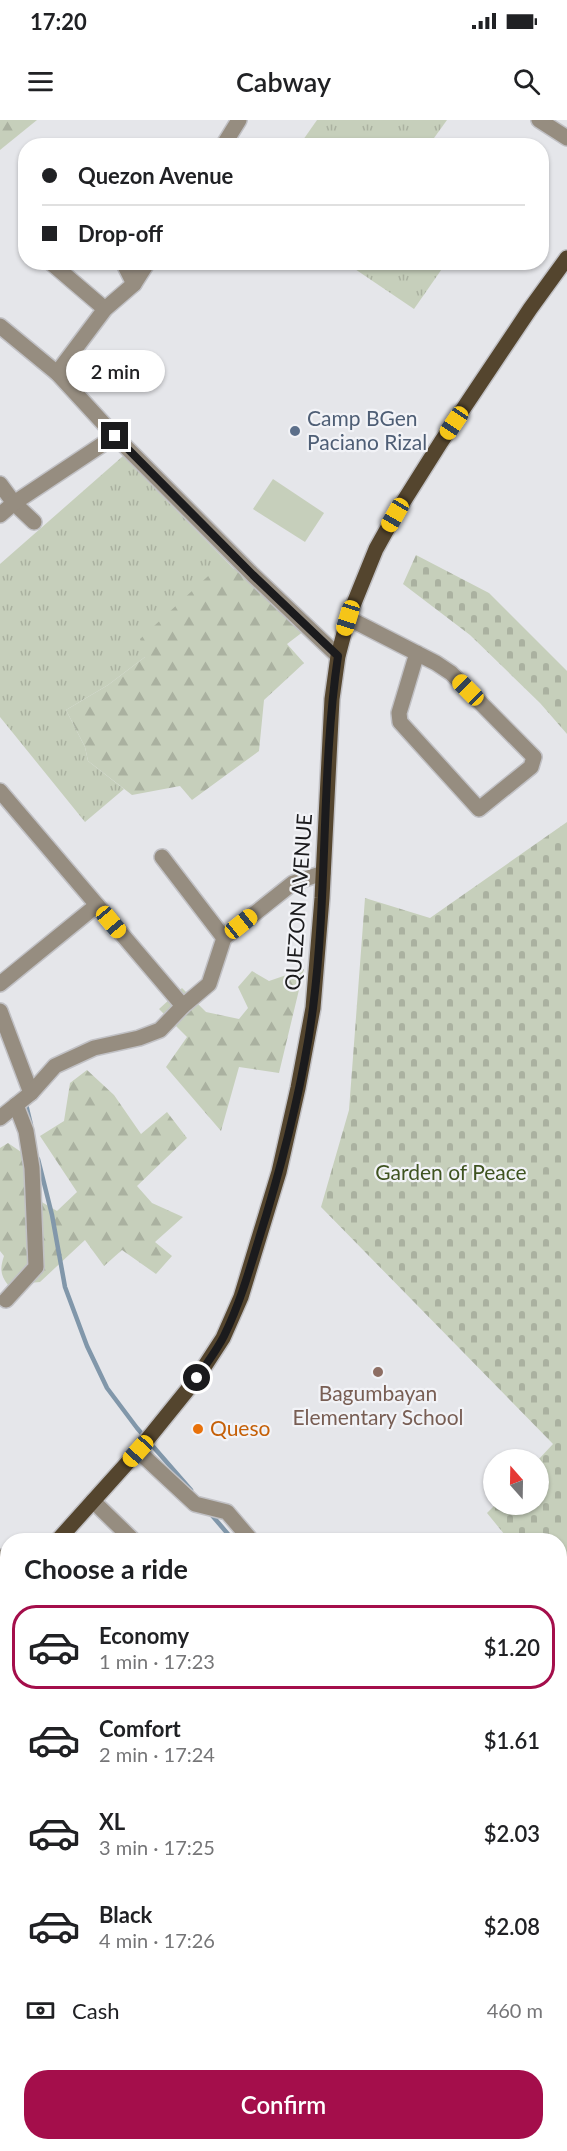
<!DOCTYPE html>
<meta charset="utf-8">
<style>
body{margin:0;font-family:Lato,sans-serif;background:#f6f6f6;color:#202124;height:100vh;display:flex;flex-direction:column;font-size:22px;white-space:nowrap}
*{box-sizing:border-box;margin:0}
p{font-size:20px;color:#757577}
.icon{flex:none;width:33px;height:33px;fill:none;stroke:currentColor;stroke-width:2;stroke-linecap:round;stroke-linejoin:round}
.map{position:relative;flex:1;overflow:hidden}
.details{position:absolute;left:0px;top:1413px;width:567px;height:618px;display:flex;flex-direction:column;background:#fff;border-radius:24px 24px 0 0;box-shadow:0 2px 4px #0004}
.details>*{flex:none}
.hud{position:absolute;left:18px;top:18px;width:531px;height:132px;border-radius:24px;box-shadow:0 2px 4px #0004;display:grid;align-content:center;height:132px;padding:0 24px;background:#fff}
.needle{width:39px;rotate:340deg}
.controls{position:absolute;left:483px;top:1329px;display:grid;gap:12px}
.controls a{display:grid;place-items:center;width:66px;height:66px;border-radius:50%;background:#fff;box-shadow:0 2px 4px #0004;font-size:30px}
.end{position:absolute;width:27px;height:27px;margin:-14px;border:8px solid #1b1b1d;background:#fff;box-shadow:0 0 0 3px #fff}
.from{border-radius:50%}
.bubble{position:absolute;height:42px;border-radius:21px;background:#fff;box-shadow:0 2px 4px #0004;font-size:20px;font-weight:600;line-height:42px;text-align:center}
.car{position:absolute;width:18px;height:36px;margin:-18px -9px;border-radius:8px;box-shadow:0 0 4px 2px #0007;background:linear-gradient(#f5c518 24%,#345 0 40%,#f5c518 0 76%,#345 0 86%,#f5c518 0)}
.hud b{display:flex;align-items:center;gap:21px;height:57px;font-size:22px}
.hud b+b{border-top:2px solid #e0e0e0}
.hud i{width:15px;height:15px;background:#202124}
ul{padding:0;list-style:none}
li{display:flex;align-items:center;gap:18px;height:84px;margin:0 12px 9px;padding:0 12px;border:3px solid transparent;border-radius:24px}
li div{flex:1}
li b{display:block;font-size:22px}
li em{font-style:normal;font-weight:600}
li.active{border-color:#a40e4b}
li>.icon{width:54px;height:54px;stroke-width:1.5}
h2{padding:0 24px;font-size:27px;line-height:72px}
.pay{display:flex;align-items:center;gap:15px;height:66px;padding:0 24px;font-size:22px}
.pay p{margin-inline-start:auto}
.cta{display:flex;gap:12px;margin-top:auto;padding:12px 24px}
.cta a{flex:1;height:69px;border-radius:24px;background:#a40e4b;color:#fff;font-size:24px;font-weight:600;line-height:69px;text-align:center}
.status{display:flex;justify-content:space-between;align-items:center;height:42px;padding:0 30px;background:#fff;direction:ltr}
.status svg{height:16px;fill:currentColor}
header{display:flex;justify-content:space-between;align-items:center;height:78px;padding:0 24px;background:#fff;font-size:27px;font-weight:600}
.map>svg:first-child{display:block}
.grass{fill:url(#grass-tufts)}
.forest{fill:url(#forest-firs)}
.cemetery{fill:url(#cemetery-stones)}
.park{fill:#c6cfbb}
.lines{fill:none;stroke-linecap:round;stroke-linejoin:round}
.stream{stroke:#8197aa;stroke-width:4.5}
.minor-casing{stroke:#c1c1c5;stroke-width:18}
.major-casing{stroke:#c1c1c5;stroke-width:18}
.minor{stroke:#968d80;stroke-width:15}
.major{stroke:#54452e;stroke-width:15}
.route{stroke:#1b1b1d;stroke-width:8}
.service-dot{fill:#5c6f8a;stroke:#f2f3f7;stroke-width:2}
.education-dot{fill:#8d6e63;stroke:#f2f3f7;stroke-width:2}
.food-dot{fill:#e8710a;stroke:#f2f3f7;stroke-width:2}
.labels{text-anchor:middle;stroke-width:4.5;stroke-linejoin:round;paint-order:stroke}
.service-label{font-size:21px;fill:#4e5e75;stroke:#f2f3f7;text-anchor:start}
.street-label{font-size:21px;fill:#1b1b1d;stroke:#f2f3f7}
.park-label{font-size:21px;fill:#3f5320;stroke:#f2f3f7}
.education-label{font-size:21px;fill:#785e54;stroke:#f2f3f7}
.food-label{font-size:21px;fill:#c56008;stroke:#f2f3f7;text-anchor:start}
</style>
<div class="status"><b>17:20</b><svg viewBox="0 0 49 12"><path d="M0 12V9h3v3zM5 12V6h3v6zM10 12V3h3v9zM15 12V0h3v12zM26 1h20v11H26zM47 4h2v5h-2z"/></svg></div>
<header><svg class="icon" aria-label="menu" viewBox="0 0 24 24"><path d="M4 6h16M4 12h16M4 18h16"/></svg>Cabway<svg class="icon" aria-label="search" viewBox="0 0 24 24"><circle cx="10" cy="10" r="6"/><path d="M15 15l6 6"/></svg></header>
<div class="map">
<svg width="567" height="2031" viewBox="0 0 567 2031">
<defs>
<pattern id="grass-tufts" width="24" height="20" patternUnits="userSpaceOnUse" patternTransform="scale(1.5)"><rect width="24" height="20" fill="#c6cfbb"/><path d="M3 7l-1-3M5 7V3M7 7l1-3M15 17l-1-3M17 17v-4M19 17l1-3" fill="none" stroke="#aab1a0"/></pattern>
<pattern id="forest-firs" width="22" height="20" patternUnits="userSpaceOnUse" patternTransform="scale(1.5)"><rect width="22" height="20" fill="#c6cfbb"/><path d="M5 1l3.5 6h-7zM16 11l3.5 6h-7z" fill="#aab1a0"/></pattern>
<pattern id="cemetery-stones" width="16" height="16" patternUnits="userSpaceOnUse" patternTransform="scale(1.5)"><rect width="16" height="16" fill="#c6cfbb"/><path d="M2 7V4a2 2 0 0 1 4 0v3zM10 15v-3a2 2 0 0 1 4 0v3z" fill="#aab1a0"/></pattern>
</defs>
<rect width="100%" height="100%" fill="#e5e6ea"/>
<g class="grass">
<polygon points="317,0 447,0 429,25 310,25 303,20"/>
<polygon points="346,143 446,143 414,189"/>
<polygon points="123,336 235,450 219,447 145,537 108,565 66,590 85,627 88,641 124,669 85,702 0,597 0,444"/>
<polygon points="0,1884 7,1895 8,2024 44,2024 36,2031 0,2031"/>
</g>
<g class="forest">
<polygon points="0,0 37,0 0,30"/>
<polygon points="219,446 240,450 304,511 287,524 304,543 264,580 259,631 192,680 180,666 132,675 88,641 85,627 66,590 108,565 145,537 140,519"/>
<polygon points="304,849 279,953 239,947 221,1011 166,947 187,917 159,889 182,868 206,892 239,899 248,888 238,867 252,851 269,861"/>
<path d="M87,950L114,975L141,1014L167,992L187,1018L137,1066L152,1083L183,1097L155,1122L172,1136L156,1154L122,1130L104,1146L85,1120L40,1162L8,1165C0,1155 0,1148 4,1136L0,1131V1028L8,1023L27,1036L40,1081L57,1091L77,1072L40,1016L64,1001L70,963Z"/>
<polygon points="560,1887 567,1895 567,2031 331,2031 339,2024 560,2024"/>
</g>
<g class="cemetery">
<polygon points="416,435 489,473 567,551 567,614 540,583 470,515 403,464"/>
<polygon points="567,702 567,1490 560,1481 560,1420 509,1420 487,1393 495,1385 538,1384 538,1340 553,1324 321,1087 349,990 365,778 430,798"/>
<polygon points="567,1497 567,1583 560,1563 560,1505"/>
</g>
<polygon class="park" points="273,359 324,393 305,422 253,389"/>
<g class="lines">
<g class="stream">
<polyline points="25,980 31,1005"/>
<polyline points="38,1039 52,1095 65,1167 87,1226 107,1268 137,1308 191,1370"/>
<polyline points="210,1393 233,1420"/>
</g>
<defs>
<g id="minor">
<polyline points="539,0 567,18"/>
<polyline points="223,26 239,0"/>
<polyline points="50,142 105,189"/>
<polyline points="123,142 134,164"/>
<polyline points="0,206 57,253 115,316 253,455 338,536"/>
<polyline points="57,253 105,189 134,164 148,142"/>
<polyline points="0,364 14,383 34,402"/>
<polyline points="0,395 14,383 115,316"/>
<polyline points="348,498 436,543 451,553 534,637 531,647 479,689 400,602 399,593 417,533"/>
<polyline points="0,671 183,886"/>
<polyline points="162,737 224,818"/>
<polyline points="0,864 97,785"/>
<polyline points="0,891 31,973"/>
<polyline points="0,998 31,973 55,946 94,928 139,918 160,910 183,886 209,864 224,818 293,763 323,753"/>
<polyline points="6,1180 36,1147 32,1048 26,1011 16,985"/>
<polyline points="138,1331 195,1384 227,1392 251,1420"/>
<polyline points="93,1381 133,1420"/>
<polyline points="0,1437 8,1444"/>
<polyline points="560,1731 567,1737"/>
</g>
<g id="major">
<polyline points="58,1420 138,1331 197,1258 223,1218 241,1177 279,1052 298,968 313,888 322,778 332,579 338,536 348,498 376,429 395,395 441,322 530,189 567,138"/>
<polyline points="0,1488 8,1479"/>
<polyline points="0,1809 8,1818"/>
<polyline points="184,2024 190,2031"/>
</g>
</defs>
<use href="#minor" class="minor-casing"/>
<use href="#major" class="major-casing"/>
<use href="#minor" class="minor"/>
<use href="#major" class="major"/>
</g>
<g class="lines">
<path class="route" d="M115,316L253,455L338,536C321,652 328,771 313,888C304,958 286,1029 266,1096C253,1137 243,1177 224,1216C217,1230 206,1244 197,1258"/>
</g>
<circle class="service-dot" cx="295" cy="311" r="6"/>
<circle class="education-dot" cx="378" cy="1252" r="6"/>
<circle class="food-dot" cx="198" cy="1309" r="6"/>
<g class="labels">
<g class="service-label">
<text x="307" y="306">Camp BGen<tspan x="307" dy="24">Paciano Rizal</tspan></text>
</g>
<g class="street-label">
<text transform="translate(299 782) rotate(-86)" y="7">QUEZON AVENUE</text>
</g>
<g class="park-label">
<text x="451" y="1060">Garden of Peace</text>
</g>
<g class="education-label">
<text x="378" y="1281">Bagumbayan<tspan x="378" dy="24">Elementary School</tspan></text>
</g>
<g class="food-label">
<text x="210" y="1316">Queso</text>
</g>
</g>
</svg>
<div class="controls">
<a><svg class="needle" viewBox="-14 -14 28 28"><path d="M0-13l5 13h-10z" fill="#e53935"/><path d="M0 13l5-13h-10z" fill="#757577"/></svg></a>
</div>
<i class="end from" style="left:197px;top:1258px"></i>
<i class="end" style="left:115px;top:316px"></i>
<div class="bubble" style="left:66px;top:230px;width:99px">2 min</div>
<i class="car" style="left:454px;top:303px;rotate:214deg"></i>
<i class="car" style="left:395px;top:395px;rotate:210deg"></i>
<i class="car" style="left:348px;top:498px;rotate:197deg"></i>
<i class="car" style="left:468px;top:570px;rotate:315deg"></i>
<i class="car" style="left:111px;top:802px;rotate:140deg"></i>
<i class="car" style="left:241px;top:804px;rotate:51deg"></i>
<i class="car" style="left:138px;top:1331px;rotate:222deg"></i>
<div class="hud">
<b><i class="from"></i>Quezon Avenue</b>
<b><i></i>Drop-off</b>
</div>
<section class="details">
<h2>Choose a ride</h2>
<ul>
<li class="active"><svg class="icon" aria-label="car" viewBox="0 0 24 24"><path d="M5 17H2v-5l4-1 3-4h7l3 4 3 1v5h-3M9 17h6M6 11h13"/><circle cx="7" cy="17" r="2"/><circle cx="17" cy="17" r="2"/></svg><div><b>Economy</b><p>1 min · 17:23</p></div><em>$1.20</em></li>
<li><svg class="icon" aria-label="car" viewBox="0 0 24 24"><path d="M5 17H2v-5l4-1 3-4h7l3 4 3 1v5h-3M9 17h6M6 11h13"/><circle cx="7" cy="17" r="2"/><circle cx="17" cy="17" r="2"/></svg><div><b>Comfort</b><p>2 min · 17:24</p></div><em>$1.61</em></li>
<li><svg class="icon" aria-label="car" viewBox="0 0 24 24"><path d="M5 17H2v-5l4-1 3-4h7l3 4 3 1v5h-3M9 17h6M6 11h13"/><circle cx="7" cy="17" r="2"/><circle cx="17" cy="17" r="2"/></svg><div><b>XL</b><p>3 min · 17:25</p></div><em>$2.03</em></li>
<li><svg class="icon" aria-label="car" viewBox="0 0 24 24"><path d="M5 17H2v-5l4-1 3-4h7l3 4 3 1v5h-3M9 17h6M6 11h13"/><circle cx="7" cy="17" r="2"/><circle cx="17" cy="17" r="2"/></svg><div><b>Black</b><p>4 min · 17:26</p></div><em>$2.08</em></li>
</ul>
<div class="pay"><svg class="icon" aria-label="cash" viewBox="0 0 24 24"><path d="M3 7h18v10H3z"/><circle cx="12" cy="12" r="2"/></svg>Cash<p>460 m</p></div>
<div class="cta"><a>Confirm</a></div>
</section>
</div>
